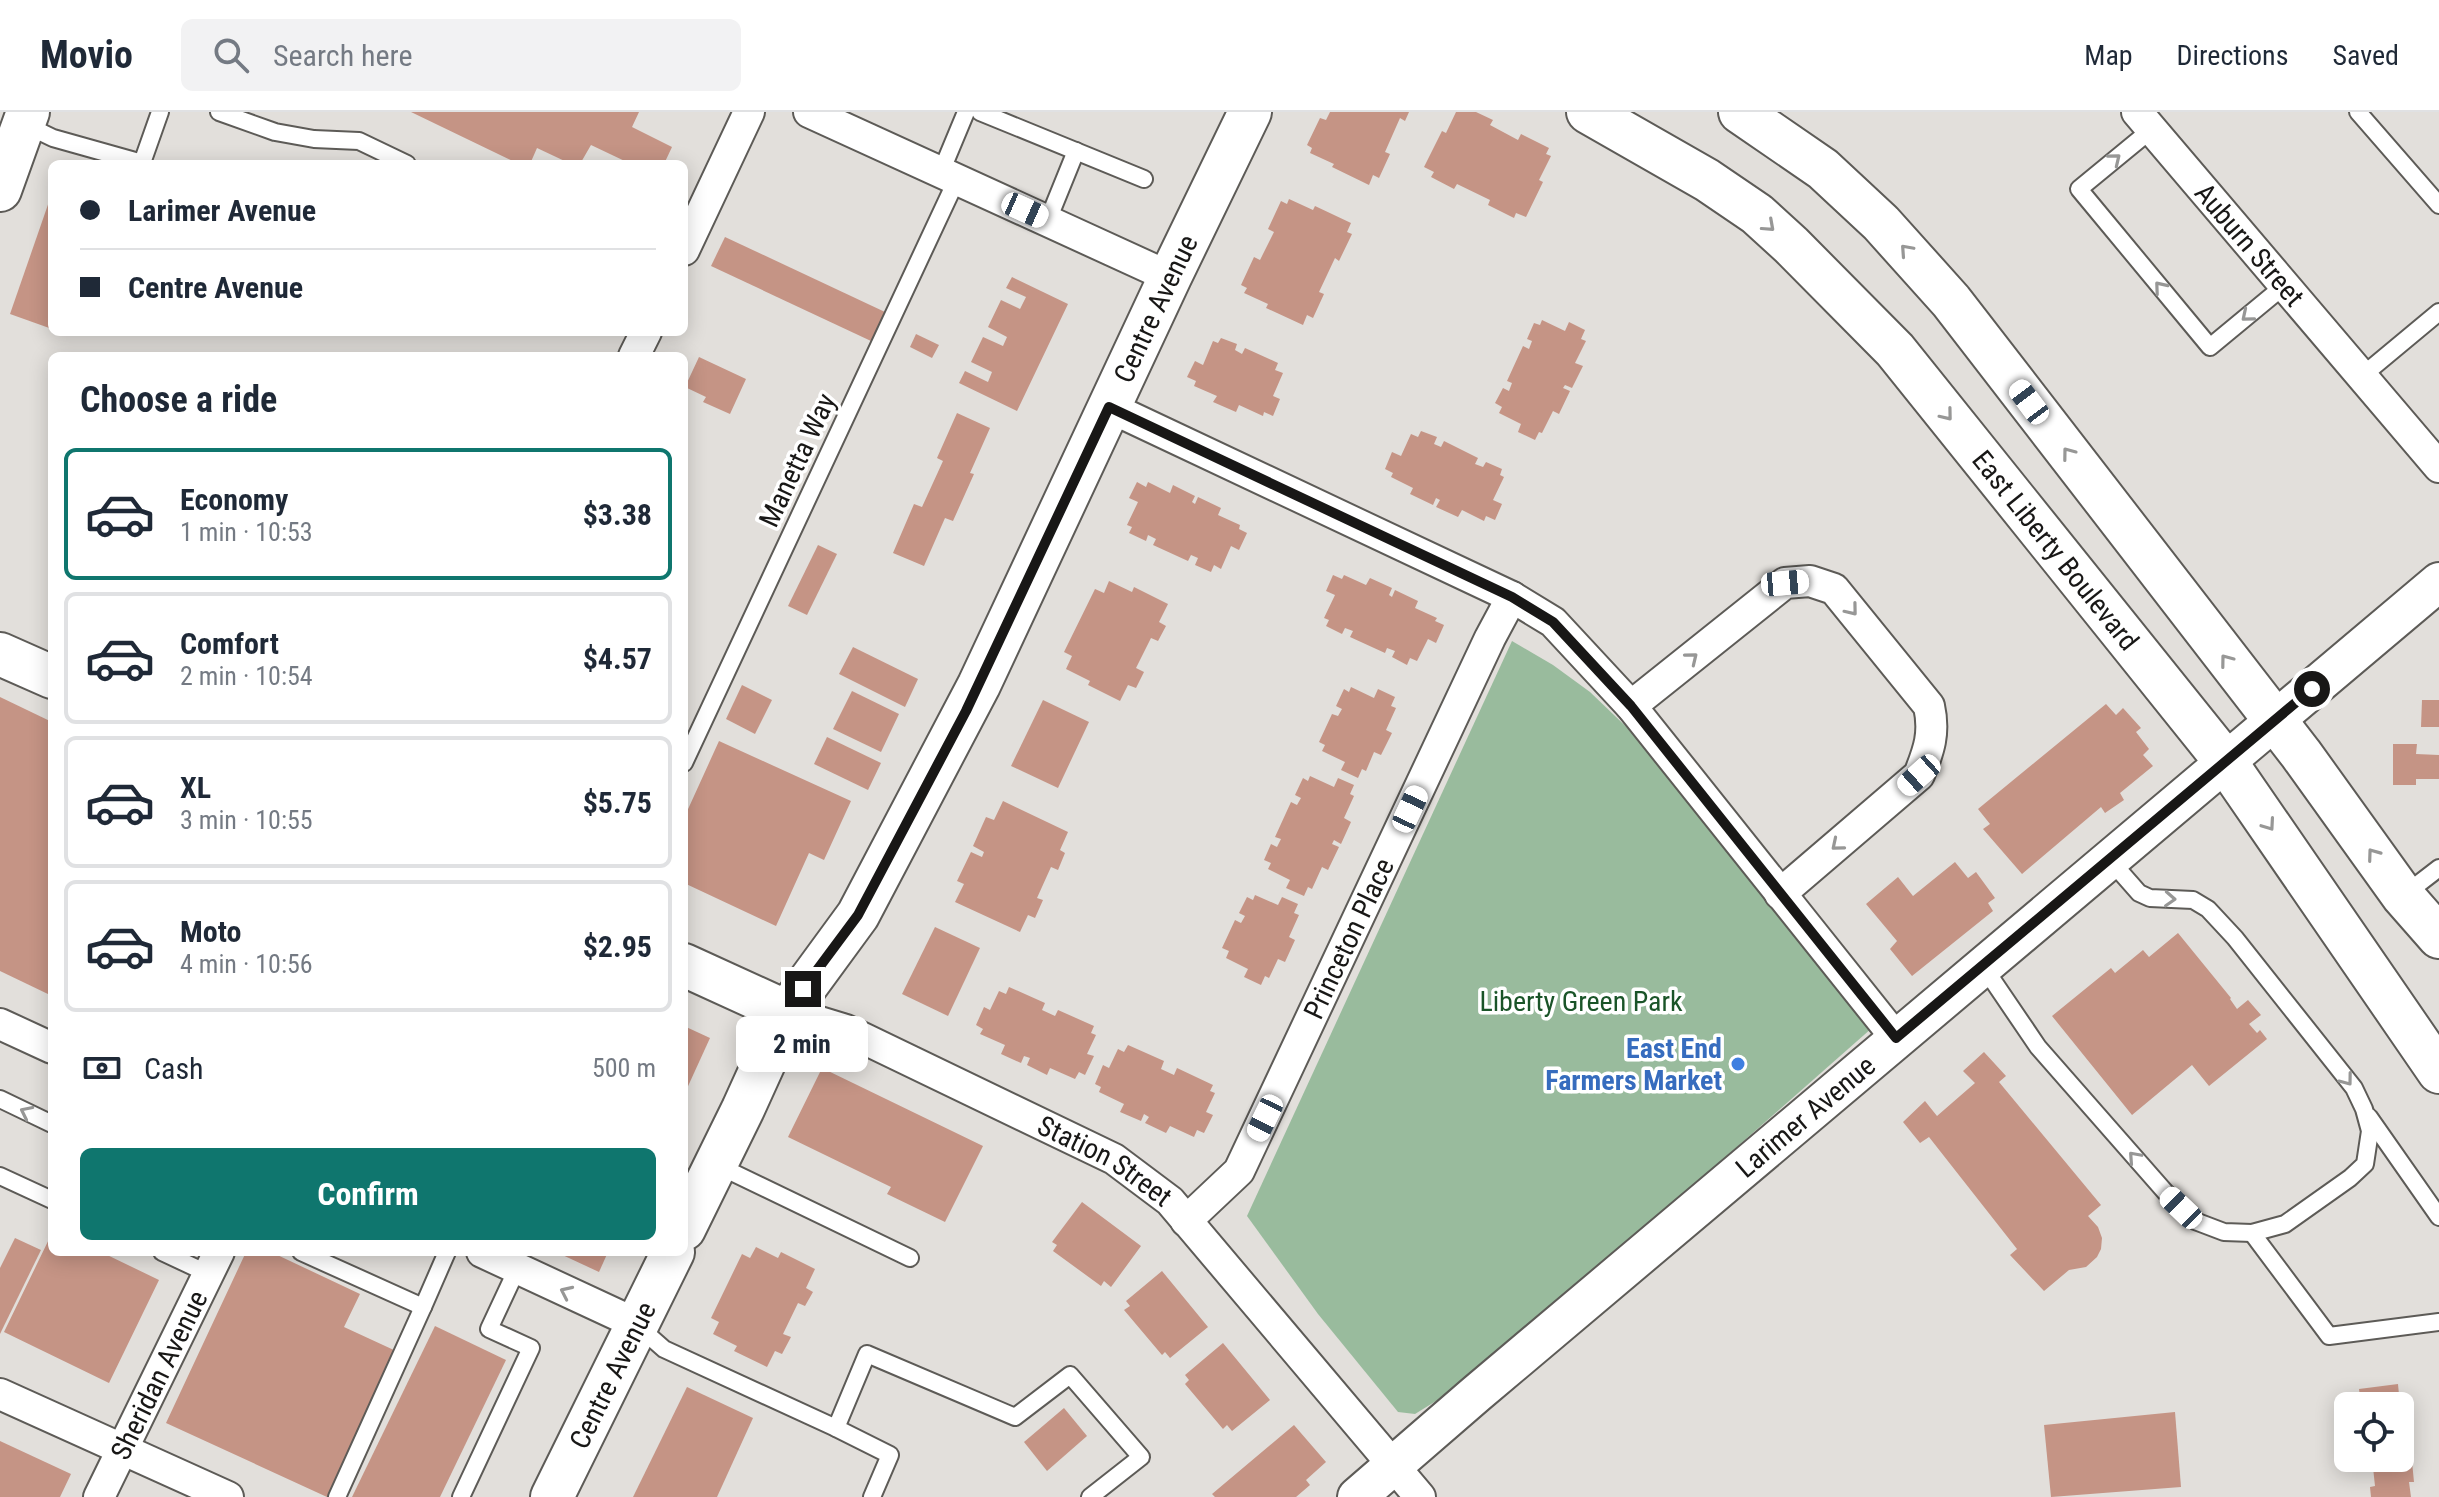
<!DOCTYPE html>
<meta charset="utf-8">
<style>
body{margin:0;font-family:"Roboto Condensed",sans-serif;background:#f2f2f3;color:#1f2937;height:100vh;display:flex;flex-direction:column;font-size:30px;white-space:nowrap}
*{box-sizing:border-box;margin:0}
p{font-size:26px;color:#747a83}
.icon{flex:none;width:44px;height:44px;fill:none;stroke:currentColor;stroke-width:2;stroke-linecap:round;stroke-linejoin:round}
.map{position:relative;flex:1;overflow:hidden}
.sheet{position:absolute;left:48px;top:240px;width:640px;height:904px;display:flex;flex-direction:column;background:#fff;border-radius:12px;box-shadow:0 4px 20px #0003}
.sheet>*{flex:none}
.banner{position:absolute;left:48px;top:48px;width:640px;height:176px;border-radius:12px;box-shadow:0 4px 20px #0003;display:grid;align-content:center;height:176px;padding:0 32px;background:#fff}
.fabs{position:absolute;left:2334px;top:1280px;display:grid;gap:16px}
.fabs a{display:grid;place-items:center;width:80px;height:80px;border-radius:12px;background:#fff;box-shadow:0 4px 20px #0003;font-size:40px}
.end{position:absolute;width:36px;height:36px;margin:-18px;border:10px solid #181716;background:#fff;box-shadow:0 0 0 4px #fff}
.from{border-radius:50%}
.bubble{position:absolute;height:56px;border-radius:12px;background:#fff;box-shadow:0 4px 20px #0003;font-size:26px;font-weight:700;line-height:56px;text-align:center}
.car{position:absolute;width:24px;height:48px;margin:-24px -12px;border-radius:10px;box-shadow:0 0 6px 2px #0007;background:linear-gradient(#fff 24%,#345 0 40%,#fff 0 76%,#345 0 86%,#fff 0)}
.banner b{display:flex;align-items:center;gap:28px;height:76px;font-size:30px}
.banner b+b{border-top:2px solid #e0e1e3}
.banner i{width:20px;height:20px;background:#1f2937}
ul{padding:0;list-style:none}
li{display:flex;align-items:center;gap:24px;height:132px;margin:0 16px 12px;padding:0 16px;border:4px solid #e0e1e3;border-radius:12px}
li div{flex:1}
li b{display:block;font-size:30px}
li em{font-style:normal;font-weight:700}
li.current{border-color:#0f766e}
li>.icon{width:72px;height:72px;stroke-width:1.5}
h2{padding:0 32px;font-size:36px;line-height:96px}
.pay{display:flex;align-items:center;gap:20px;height:88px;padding:0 32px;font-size:30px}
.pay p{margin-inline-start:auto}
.button{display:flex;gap:16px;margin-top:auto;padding:16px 32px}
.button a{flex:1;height:92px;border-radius:12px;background:#0f766e;color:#fff;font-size:32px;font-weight:700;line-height:92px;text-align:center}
header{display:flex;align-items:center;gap:48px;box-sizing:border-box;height:112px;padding:0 40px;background:#fff;border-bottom:2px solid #e0e1e3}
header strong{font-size:38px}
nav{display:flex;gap:44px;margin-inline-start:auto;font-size:28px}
.search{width:560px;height:72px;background:#f2f2f3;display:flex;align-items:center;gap:20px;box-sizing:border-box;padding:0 28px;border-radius:12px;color:#747a83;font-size:30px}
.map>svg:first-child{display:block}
.green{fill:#99bb9d}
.building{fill:#c59485}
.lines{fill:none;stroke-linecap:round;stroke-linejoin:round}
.service-casing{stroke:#5d5b57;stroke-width:20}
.minor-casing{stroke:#5d5b57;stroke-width:34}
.tertiary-casing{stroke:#5d5b57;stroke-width:42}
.secondary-casing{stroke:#5d5b57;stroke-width:46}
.service{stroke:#fff;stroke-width:16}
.minor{stroke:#fff;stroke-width:30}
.tertiary{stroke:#fff;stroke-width:38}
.secondary{stroke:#fff;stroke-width:42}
.oneway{stroke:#979796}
.route{stroke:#181716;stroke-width:10}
.shop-dot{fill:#3f7fe0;stroke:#fff;stroke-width:3}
.labels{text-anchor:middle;stroke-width:7;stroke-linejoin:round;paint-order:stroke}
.street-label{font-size:28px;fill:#181716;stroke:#fff}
.park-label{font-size:28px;fill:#1a5428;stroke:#fff}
.shop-label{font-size:28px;font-weight:bold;fill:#366cbe;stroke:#fff;text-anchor:end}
</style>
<header>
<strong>Movio</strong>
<div class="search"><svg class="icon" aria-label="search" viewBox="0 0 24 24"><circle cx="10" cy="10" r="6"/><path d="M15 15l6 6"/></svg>Search here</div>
<nav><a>Map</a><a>Directions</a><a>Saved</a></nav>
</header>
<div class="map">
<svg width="2439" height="1385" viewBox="0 0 2439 1385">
<rect width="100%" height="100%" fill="#e2dfdb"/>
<polygon class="green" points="1512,529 1553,553 1590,580 1639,627 1881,908 1478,1263 1415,1302 1398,1300 1318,1202 1247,1104"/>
<g class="building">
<polygon points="411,0 639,0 632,15 672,35 664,52 631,52 591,33 580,52 571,52 537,36 530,52 519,52"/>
<polygon points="1330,0 1409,0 1405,9 1400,6 1385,40 1390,42 1379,66 1373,63 1369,73 1332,55 1334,52 1310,41 1312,36 1307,33 1320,6 1326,8"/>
<polygon points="1456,0 1476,0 1493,8 1490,13 1518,28 1521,22 1549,36 1546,42 1551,44 1539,68 1543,70 1526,105 1516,101 1514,106 1488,93 1490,88 1457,72 1454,77 1431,65 1434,60 1424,55 1442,19 1446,21"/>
<polygon points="52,81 52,217 10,202"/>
<polygon points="1289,87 1313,98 1315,94 1351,111 1347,120 1352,122 1339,149 1335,146 1319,180 1324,182 1313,206 1307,203 1303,213 1266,196 1268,192 1244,181 1247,176 1241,173 1254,145 1260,148 1274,120 1268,117 1281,89 1287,92"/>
<polygon points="725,125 885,200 871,229 711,154"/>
<polygon points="1012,165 1068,192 1017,299 959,271 965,259 988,270 992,260 971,250 983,225 1003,234 1007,225 988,215 1001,188 1020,197 1026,185 1006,176"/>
<polygon points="1542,208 1565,219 1569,210 1585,218 1581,227 1586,229 1575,251 1583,254 1572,276 1565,273 1563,276 1570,279 1559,302 1553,299 1542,321 1539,320 1535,328 1518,320 1521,312 1499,301 1502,295 1495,291 1503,276 1509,279 1512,271 1507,269 1523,234 1529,237 1532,229 1527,227 1534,211 1540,213"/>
<polygon points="916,222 939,233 932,246 910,235"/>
<polygon points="1221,226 1237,232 1235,238 1242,242 1245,236 1278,251 1275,258 1283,261 1273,284 1280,287 1273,304 1264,300 1263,304 1239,293 1236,300 1213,290 1217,284 1194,274 1196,269 1187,265 1195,249 1203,253 1213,229 1218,231"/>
<polygon points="699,245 746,267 730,302 703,290 706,285 685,275"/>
<polygon points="957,301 990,316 970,361 974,362 953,409 945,406 924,454 893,441 914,392 922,395 943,349 937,346"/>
<polygon points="1421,319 1437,325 1434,332 1441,335 1444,329 1478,346 1475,352 1483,355 1486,350 1502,357 1500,363 1504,365 1493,388 1502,392 1495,408 1486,404 1484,409 1462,398 1458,405 1436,395 1440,388 1436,386 1433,393 1410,382 1413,376 1391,365 1393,361 1385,357 1392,340 1401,344 1411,322 1418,325"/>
<polygon points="1137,370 1146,375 1148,370 1170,381 1173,373 1195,384 1192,390 1195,392 1198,385 1221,396 1218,403 1240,413 1239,417 1247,421 1239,438 1231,434 1221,457 1214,453 1211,460 1195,453 1198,446 1191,443 1188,449 1153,433 1156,427 1148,423 1146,429 1129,421 1132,415 1127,413 1138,390 1129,386"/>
<polygon points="818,433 837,442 807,503 788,494"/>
<polygon points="1333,463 1342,467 1344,463 1366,473 1370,466 1392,476 1389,483 1392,485 1395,478 1418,489 1415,496 1437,506 1435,509 1444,513 1436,531 1428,527 1417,549 1410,546 1407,553 1392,545 1395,539 1387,536 1385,541 1350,525 1353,519 1345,516 1342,522 1326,514 1329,508 1324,506 1335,483 1326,479"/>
<polygon points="1109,469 1132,480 1134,475 1168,492 1159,510 1166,514 1158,529 1151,526 1136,556 1144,560 1136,576 1128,573 1120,589 1088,573 1090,569 1066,557 1072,544 1064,540 1095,477 1104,481"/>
<polygon points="853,535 918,567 905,595 839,562"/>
<polygon points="742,573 772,588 755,622 726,607"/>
<polygon points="1351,575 1374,586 1378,577 1395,585 1391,594 1396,596 1386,618 1392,621 1381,643 1374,640 1366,659 1362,657 1358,666 1341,658 1345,650 1322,639 1325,633 1319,630 1332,602 1338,604 1342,597 1336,594 1344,577 1349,580"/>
<polygon points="852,579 899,602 881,640 833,617"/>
<polygon points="0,585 52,610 50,883 0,859"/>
<polygon points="1043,588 1089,610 1058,676 1011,654"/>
<polygon points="2422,588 2439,588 2439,615 2421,615"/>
<polygon points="2106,592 2116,603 2123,596 2141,616 2136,620 2149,637 2143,643 2153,654 2120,681 2124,688 2105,701 2101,695 2022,762 1983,717 1990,712 1978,697"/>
<polygon points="827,625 881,651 868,678 814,652"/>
<polygon points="719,629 851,689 824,748 809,741 776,814 684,771 684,706"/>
<polygon points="2393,632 2417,632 2416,642 2439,643 2439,667 2416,667 2416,673 2393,673"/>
<polygon points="1310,664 1334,675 1338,666 1354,673 1350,682 1354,684 1344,706 1351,710 1341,732 1334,728 1332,732 1339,735 1328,758 1322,755 1312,777 1308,775 1304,784 1286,776 1290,768 1268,757 1271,751 1264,748 1271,732 1277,735 1281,727 1275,725 1291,690 1297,693 1301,686 1295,683 1303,666 1308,669"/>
<polygon points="1003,689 1068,720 1060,738 1065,741 1058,758 1051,755 1037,786 1043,788 1035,806 1028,803 1020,820 955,790 964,772 957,769 971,740 982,745 984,740 973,734 986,705 994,708"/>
<polygon points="1955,750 1968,766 1976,760 1995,786 1988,791 1993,799 1912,864 1890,837 1897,829 1866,792 1898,765 1913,784"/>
<polygon points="1255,783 1278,793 1282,785 1298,792 1294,801 1299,803 1289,825 1295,828 1285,850 1278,847 1269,866 1265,864 1261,873 1244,865 1248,857 1226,846 1229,839 1222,836 1235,808 1241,811 1245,804 1239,801 1247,785 1253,788"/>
<polygon points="935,815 980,836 948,904 902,882"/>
<polygon points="2178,821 2231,886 2230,887 2237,897 2248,888 2261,903 2249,912 2257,921 2260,918 2267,927 2209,974 2192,953 2132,1003 2052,904 2111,856 2115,861 2143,838 2149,845"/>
<polygon points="1009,875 1045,891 1042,898 1055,904 1058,898 1094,914 1091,921 1096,923 1087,942 1094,944 1085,963 1079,960 1075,967 1050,956 1047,963 1027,953 1030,946 1024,944 1021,951 1001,942 1005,933 980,922 983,917 976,913 984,895 990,898 999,879 1006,882"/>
<polygon points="684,914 710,926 684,983"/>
<polygon points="1128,933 1164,949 1161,957 1174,963 1177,956 1213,973 1210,979 1215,981 1206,1000 1213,1003 1204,1021 1197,1018 1194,1025 1170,1014 1166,1021 1145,1011 1149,1005 1144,1002 1141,1009 1120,1000 1124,992 1099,980 1101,975 1095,972 1103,953 1109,956 1118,937 1124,940"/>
<polygon points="1984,940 2006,964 1999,970 2101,1093 2088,1104 2098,1115 2102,1126 2101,1137 2097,1145 2086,1155 2069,1158 2044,1179 2010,1143 2017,1137 1929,1025 1920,1031 1903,1010 1925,989 1937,1004 1975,971 1963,959"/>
<polygon points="822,956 983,1034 945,1110 887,1082 891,1075 788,1025"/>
<polygon points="1082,1090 1141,1134 1111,1175 1104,1169 1101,1174 1053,1139 1057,1133 1052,1130"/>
<polygon points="52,1121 52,1140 101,1140 159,1168 109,1271 4,1220"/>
<polygon points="15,1126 41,1138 0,1222 0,1156"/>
<polygon points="756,1135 778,1146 781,1140 815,1157 806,1176 813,1180 805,1194 798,1191 783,1222 791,1225 782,1242 775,1239 767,1255 734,1239 737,1234 713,1222 719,1210 711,1206 742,1142 750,1146"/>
<polygon points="246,1140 271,1140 360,1182 344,1215 396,1239 327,1385 166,1311"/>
<polygon points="556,1140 608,1140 599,1160"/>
<polygon points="1162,1159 1208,1215 1170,1246 1165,1240 1162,1243 1124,1198 1130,1194 1126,1189"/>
<polygon points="435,1214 506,1248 440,1385 352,1385"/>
<polygon points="1223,1231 1270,1288 1232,1319 1227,1313 1223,1317 1185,1272 1189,1268 1185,1263"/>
<polygon points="2398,1272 2400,1294 2361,1294 2359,1277"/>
<polygon points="687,1275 753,1306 717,1385 633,1385"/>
<polygon points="1064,1296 1087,1324 1047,1359 1024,1330"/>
<polygon points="2175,1300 2181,1375 2051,1385 2044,1313"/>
<polygon points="2402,1310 2403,1319 2409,1319 2414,1370 2409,1370 2411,1385 2371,1385 2370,1375 2375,1374 2372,1346 2400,1346 2400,1311"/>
<polygon points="1294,1313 1326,1350 1306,1368 1310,1373 1296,1385 1215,1385 1212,1382"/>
<polygon points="0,1329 71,1362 60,1385 0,1385"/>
</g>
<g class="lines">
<defs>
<g id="service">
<polyline points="219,0 275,20 314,27 359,29 407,52"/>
<polyline points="980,0 1144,67"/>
<polyline points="2358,0 2439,93"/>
<polyline points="24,12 53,26 142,51 160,0"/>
<polyline points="2152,17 2079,77 2210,235 2285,173"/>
<polyline points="941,60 966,0"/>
<polyline points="1048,108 1076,39"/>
<polyline points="2362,264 2439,200"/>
<polyline points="684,651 957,67"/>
<polyline points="2404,783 2439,756"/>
<polyline points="1983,854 2038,935 2167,1082 2195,1109 2224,1120 2252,1121 2285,1112 2350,1066 2365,1052 2370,1019 2364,997 2354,976 2235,826 2208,797 2193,788 2150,786 2139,781 2110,748"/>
<polyline points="0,987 52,1012"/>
<polyline points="2369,1005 2439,1105"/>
<polyline points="717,1053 910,1146"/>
<polyline points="0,1064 52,1088"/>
<polyline points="2252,1121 2329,1224 2439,1210"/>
<polyline points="162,1140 209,1162"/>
<polyline points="301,1140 423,1195 447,1140"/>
<polyline points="639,1215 664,1237 836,1316"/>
<polyline points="337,1385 423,1195"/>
<polyline points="461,1385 531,1236 489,1217 517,1157"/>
<polyline points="872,1385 890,1343 836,1316 867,1242 1015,1305 1070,1263 1141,1345 1090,1385"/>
</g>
<g id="minor">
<polyline points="809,0 1170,165"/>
<path id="s1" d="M2137,0L2439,355"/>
<polyline points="684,138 749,0"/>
<polyline points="634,244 646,220"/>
<polyline points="1109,295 1512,485 1553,510 1631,594 1896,926"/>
<path d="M1631,594L1785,471L1810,469L1834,477L1929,594C1935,621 1929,638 1919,663L1780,782"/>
<path id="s2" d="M787,900L846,918L1114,1047L1170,1089L1420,1385"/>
<polyline points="0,912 52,936"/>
<path id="s3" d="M1186,1109L1239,1059L1490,526L1512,485"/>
<polyline points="482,1140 637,1212"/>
<polyline points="0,1282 228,1385"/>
<path id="s4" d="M99,1385L219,1140"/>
</g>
<g id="tertiary">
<path id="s5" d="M1357,1385L1476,1282L2439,470"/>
</g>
<g id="secondary">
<path id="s6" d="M1588,0L1707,68L1757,102L1791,133L1895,238L2225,649L2439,960"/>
<polyline points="1740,0 1823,57 1881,111 1951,189 2301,642 2403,784 2439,825"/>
<polyline points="0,78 28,0"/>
<polyline points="0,542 52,565"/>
<polyline points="684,853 787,900"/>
<path id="s7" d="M684,1117L743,997L787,900L858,803L979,573L1170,165L1250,0"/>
<path id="s8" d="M552,1385L673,1140"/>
</g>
</defs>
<use href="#service" class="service-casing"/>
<use href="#minor" class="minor-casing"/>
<use href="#tertiary" class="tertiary-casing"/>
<use href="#secondary" class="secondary-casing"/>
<use href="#service" class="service"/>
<use href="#minor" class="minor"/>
<use href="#tertiary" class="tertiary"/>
<use href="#secondary" class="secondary"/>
</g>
<defs><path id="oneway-chevron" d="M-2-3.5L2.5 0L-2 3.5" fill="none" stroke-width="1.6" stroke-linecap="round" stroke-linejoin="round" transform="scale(2)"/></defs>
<g class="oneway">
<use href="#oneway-chevron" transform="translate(2115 47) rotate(-39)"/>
<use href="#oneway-chevron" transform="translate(1769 114) rotate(42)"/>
<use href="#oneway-chevron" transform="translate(1906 138) rotate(-132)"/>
<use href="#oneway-chevron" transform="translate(2160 175) rotate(-130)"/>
<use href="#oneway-chevron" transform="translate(2247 204) rotate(140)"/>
<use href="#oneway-chevron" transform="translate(1947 303) rotate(51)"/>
<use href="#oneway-chevron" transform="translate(2068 341) rotate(-127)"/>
<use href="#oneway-chevron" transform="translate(1852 498) rotate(51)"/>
<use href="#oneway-chevron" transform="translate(1692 546) rotate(-39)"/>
<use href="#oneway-chevron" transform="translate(2226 548) rotate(-127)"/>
<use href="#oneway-chevron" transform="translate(2269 713) rotate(55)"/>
<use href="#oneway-chevron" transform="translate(1837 733) rotate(140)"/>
<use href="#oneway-chevron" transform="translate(2373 742) rotate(-126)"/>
<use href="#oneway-chevron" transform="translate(2170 787) rotate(3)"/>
<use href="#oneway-chevron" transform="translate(2347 968) rotate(53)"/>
<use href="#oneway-chevron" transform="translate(26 1000) rotate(-154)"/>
<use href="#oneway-chevron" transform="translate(2134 1045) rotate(-132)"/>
<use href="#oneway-chevron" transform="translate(566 1180) rotate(-155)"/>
</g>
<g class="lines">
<polyline class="route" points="803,877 858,803 966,599 1109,295 1512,485 1553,510 1631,594 1896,926 2312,577"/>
</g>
<circle class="shop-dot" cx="1738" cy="952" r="8"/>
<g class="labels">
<g class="street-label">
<text dy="10" stroke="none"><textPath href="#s1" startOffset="174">Auburn Street</textPath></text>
<text dy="10" stroke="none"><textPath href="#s7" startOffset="1036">Centre Avenue</textPath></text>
<text transform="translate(797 348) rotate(-65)" y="10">Manetta Way</text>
<text dy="10" stroke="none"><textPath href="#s6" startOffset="648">East Liberty Boulevard</textPath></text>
<text dy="10" stroke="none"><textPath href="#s3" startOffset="330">Princeton Place</textPath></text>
<text dy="10" stroke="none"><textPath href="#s5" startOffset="588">Larimer Avenue</textPath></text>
<text dy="10" stroke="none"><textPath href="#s2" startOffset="352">Station Street</textPath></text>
<text dy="10" stroke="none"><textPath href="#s4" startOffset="136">Sheridan Avenue</textPath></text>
<text dy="10" stroke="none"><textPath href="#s8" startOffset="136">Centre Avenue</textPath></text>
</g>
<g class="park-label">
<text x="1581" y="899">Liberty Green Park</text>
</g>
<g class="shop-label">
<text x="1722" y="946">East End<tspan x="1722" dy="32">Farmers Market</tspan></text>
</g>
</g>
</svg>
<div class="fabs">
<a><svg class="icon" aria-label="locate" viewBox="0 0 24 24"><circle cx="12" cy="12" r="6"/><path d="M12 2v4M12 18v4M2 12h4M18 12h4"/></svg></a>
</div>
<i class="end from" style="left:2312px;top:577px"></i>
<i class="end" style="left:803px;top:877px"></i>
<div class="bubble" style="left:736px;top:904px;width:132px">2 min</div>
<i class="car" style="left:1025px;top:98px;rotate:114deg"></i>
<i class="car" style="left:2029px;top:290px;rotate:323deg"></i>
<i class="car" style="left:1785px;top:471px;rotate:85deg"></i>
<i class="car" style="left:1919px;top:663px;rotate:228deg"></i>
<i class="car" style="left:1410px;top:697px;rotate:25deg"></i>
<i class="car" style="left:1265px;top:1006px;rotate:206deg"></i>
<i class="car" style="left:2181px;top:1096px;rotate:314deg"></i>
<div class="banner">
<b><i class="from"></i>Larimer Avenue</b>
<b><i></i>Centre Avenue</b>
</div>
<section class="sheet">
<h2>Choose a ride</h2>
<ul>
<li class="current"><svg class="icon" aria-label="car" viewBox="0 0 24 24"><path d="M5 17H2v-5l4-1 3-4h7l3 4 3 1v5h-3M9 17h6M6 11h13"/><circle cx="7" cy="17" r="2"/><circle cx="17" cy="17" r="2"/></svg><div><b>Economy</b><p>1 min · 10:53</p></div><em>$3.38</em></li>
<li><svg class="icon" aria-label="car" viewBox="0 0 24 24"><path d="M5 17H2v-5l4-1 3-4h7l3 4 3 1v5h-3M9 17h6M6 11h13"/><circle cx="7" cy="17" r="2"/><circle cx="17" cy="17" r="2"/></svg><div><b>Comfort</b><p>2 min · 10:54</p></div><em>$4.57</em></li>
<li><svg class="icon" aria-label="car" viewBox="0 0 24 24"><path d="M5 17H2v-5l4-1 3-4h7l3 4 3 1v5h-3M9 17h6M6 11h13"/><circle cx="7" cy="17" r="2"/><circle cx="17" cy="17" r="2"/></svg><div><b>XL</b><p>3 min · 10:55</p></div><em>$5.75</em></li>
<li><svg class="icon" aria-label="car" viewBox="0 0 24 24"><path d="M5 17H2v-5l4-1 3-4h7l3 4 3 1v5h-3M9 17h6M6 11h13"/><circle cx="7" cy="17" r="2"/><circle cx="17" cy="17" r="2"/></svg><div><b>Moto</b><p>4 min · 10:56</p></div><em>$2.95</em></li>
</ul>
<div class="pay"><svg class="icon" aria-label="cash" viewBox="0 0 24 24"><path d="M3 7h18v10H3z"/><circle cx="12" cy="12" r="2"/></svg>Cash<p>500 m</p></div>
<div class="button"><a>Confirm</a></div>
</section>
</div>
